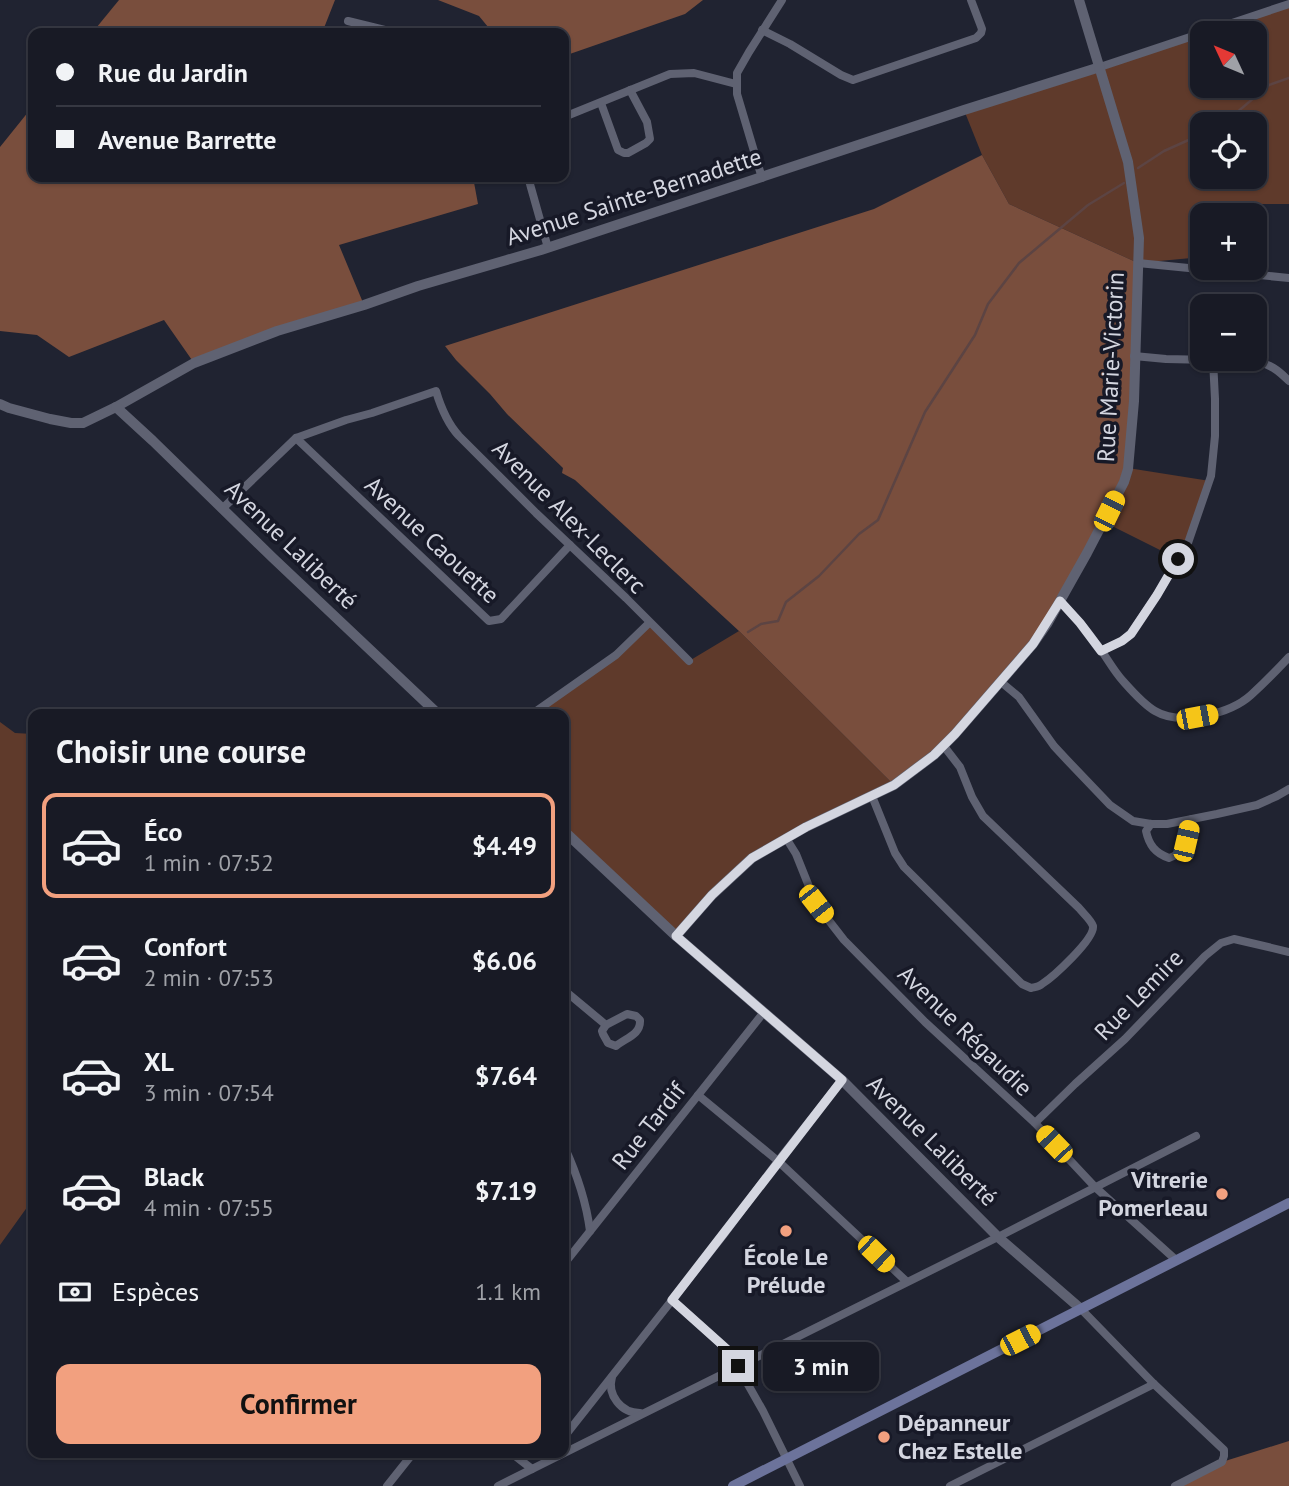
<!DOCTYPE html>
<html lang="fr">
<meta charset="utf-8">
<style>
body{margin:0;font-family:"PT Sans",sans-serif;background:#21232d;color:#f1f3f6;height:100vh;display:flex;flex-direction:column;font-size:26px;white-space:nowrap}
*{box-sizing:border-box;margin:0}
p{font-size:23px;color:#9fa1a7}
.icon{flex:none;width:38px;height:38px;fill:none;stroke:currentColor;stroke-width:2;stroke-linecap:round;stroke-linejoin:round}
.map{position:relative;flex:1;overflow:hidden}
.side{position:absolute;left:28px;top:709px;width:541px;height:749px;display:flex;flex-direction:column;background:#181a25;border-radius:14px;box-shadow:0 2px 5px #0004,0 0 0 2px #363842}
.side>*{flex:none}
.guide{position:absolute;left:28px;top:28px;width:541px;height:154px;border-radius:14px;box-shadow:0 2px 5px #0004,0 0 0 2px #363842;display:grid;align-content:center;height:154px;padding:0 28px;background:#181a25}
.needle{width:46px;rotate:314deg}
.controls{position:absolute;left:1190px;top:21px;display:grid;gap:14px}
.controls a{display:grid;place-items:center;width:77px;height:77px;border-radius:14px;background:#181a25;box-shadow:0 2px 5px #0004,0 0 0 2px #363842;font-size:35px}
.end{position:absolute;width:32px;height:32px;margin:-16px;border:9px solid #d4d6e0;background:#111;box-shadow:0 0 0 4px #111}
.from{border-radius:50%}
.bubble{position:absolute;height:49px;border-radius:14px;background:#181a25;box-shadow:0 2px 5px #0004,0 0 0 2px #363842;font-size:23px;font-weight:600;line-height:49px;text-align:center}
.car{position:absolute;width:21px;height:42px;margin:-21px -10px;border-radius:9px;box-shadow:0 0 5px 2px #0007;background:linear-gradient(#f5c518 24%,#345 0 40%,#f5c518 0 76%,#345 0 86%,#f5c518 0)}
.guide b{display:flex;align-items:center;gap:24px;height:66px;font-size:26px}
.guide b+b{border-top:2px solid #363842}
.guide i{width:18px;height:18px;background:#f1f3f6}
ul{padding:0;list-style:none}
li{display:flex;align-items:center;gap:21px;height:105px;margin:0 14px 10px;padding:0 14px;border:4px solid transparent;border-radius:14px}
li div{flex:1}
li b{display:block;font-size:26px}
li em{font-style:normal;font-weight:600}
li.selected{border-color:#f2a07f}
li>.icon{width:63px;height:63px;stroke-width:1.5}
h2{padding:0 28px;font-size:32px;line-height:84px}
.pay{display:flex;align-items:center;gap:18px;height:77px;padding:0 28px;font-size:26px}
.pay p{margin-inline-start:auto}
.primary-button{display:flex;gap:14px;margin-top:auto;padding:14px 28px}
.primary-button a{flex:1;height:80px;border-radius:14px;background:#f2a07f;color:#111;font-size:28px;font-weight:600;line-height:80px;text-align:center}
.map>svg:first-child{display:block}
.green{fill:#5f3a2b;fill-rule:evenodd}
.forest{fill:#794e3d}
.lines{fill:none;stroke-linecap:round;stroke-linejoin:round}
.stream{stroke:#5c4443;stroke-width:2.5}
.minor{stroke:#5f6272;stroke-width:8}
.tertiary{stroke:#5f6272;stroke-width:10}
.secondary{stroke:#6c739b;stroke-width:10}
.route{stroke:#d4d6e0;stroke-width:9}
.poi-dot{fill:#f2a07f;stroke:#171927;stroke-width:2.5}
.labels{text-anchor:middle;stroke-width:7;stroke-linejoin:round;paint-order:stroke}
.street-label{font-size:24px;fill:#d4d6e0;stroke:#171927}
.poi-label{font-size:24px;font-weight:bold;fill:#d4d6e0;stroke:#171927;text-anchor:end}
</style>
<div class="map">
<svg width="1289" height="1486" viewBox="0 0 1289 1486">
<rect width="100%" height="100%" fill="#202331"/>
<g class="green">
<path d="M1289,4V204H1211L1213,215H1202V257L1138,263L1009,204L982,155L964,110ZM1202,33H1255V86H1202ZM1202,124H1255V177H1202Z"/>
<polygon points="1128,468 1210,481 1178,559 1104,522"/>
<polygon points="649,623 689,661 739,631 894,785 766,849 676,936 564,831 564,714 532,714 574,685"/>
<polygon points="0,722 15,733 33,734 33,1199 0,1245"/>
</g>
<g class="forest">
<polygon points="119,0 335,0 322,33 92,33"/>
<polygon points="438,0 703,0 685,14 564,56 564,33 493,33 479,16"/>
<polygon points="33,106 33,177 473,177 478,204 339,245 364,305 194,363 164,320 69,357 37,335 0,331 0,147"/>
<polygon points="982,155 1009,204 1138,263 1128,469 1047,624 955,734 894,785 739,631 575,480 562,473 563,468 507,414 490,394 456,360 445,346 874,209"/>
<polygon points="1289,1441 1289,1486 1175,1486 1222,1462"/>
</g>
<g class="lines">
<g class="stream">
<polyline points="1218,124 1235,114 1269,85 1289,78"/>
<polyline points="1138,168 1164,151 1202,134"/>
<polyline points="748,632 761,624 778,621 786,602 819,576 859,534 878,520 925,412 975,335 988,304 1019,263 1088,205 1124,183"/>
</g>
<g class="minor">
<polyline points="348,21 397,33"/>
<polyline points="762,30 790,44 841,75 853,80 976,38 981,33 982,29 971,0"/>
<polyline points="1100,67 1289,4"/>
<polyline points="601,103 618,150 624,153 628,153 646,143 650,139 647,122 630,90"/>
<polyline points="564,117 670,74 694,73 736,84"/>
<polyline points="528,177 548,248"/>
<polyline points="762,178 737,94 737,73 749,52 782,0"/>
<polyline points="1138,263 1289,278"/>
<path d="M1134,356L1166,359L1255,361C1270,364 1278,370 1289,381"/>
<polyline points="296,438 489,621 501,619 570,545"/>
<path d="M222,509L296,438L346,420L372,413L436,391C441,408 447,423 459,436L536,513L626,598L689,661"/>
<path d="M1060,601C1072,614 1085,627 1095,642C1105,654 1112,669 1123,681C1132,691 1143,704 1155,711C1180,726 1230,714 1251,695C1264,683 1277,670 1289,657"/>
<polyline points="1101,651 1122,641 1131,633 1157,595 1188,543 1211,476 1215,436 1215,399 1213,360"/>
<polyline points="1001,682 1019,697 1054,746 1067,760 1110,805 1133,821 1151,824 1167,824 1217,814 1257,805 1277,796 1289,789"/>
<polyline points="532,714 616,655 649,623"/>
<path d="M872,796L895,853L904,867L1022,984L1031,988C1035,987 1039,987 1042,984C1053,977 1095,939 1093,926C1091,920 1083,913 1079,908L983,816L972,797L960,767L943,745"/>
<path d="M1151,824L1146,831C1149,845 1155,853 1169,858C1188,852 1188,835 1192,819"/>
<polyline points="786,838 796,854 816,904 844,940 925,1022 1035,1123 1095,1187 1176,1260"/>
<polyline points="564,990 606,1025"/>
<path d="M627,1014L636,1016L640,1020C641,1035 625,1038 616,1046L608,1043L603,1034L602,1031L606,1025Z"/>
<polyline points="698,1095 778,1161 906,1281"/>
<polyline points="1035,1123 1075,1084 1125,1039 1205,956 1221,943 1234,939 1289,952"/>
<path d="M564,1146C577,1174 586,1200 590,1231"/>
<polyline points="564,1264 764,1012"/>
<polyline points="672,1300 729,1351 763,1411 800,1486"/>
<polyline points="1081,1309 1154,1384 1224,1450 1224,1456 1222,1462 1175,1486"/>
<path d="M612,1377C607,1395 621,1413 640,1413"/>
<polyline points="564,1437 725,1233 778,1161 842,1080"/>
<polyline points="510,1452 532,1469"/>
<polyline points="387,1486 414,1452"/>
<polyline points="498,1486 998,1237 1196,1136"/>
<polyline points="950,1486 1154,1384"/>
</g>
<g class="tertiary">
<polyline points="0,404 9,408 50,419 71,423 83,423 116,407 194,363 277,331 364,305 418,286 541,250 964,110 1100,67"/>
<polyline points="116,407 153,441 273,558 438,714"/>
<polyline points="564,831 676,936 842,1080 998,1237 1081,1309"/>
<polyline points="676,936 712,895 752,858 806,827 894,785 934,755 955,734 1033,644 1047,624 1087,553 1124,482 1128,469 1134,401 1139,238 1128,162 1079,0"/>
</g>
<polyline class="secondary" points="733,1486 1289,1203"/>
</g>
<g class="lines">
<polyline class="route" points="738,1366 729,1351 672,1300 842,1080 676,936 712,895 752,858 806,827 894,785 934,755 955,734 1033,644 1060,601 1080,623 1101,651 1122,641 1131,634 1157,595 1178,559"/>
</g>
<g class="poi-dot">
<circle cx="1222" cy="1194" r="7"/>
<circle cx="786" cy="1231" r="7"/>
<circle cx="884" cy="1437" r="7"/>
</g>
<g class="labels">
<g class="street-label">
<text transform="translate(634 197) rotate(-18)" y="8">Avenue Sainte-Bernadette</text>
<text transform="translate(1111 367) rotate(-87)" y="8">Rue Marie-Victorin</text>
<text transform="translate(569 517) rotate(45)" y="8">Avenue Alex-Leclerc</text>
<text transform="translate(432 540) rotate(43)" y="8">Avenue Caouette</text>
<text transform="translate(291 545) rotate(44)" y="8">Avenue Laliberté</text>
<text transform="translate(1139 995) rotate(-46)" y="8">Rue Lemire</text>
<text transform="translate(965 1031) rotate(44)" y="8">Avenue Régaudie</text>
<text transform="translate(649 1126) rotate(-52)" y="8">Rue Tardif</text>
<text transform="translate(932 1141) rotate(45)" y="8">Avenue Laliberté</text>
</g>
<g class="poi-label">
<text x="1208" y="1188">Vitrerie<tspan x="1208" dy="28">Pomerleau</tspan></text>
<text x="786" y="1265" text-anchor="middle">École Le<tspan x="786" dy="28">Prélude</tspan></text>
<text x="898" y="1431" text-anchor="start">Dépanneur<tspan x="898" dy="28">Chez Estelle</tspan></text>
</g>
</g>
</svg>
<div class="controls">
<a><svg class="needle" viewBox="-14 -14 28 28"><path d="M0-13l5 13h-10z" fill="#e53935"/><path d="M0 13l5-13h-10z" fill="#9fa1a7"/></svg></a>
<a><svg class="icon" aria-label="locate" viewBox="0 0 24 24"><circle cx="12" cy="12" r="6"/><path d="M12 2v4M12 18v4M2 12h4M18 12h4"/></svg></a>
<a>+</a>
<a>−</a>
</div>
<i class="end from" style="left:1178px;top:559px"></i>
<i class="end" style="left:738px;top:1366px"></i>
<div class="bubble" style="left:763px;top:1342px;width:116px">3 min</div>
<i class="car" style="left:1109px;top:511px;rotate:26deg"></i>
<i class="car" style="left:1197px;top:717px;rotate:79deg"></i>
<i class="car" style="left:1186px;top:841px;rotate:13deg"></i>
<i class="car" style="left:816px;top:904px;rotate:142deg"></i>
<i class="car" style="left:1054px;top:1144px;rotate:316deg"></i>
<i class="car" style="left:876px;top:1254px;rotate:134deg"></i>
<i class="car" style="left:1020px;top:1340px;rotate:63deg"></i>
<div class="guide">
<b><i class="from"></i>Rue du Jardin</b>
<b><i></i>Avenue Barrette</b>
</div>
<section class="side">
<h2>Choisir une course</h2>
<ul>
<li class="selected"><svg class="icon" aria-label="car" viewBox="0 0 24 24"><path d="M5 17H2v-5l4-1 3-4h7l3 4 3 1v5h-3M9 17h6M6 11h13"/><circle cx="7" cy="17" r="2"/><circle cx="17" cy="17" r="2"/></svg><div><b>Éco</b><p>1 min · 07:52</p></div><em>$4.49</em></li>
<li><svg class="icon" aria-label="car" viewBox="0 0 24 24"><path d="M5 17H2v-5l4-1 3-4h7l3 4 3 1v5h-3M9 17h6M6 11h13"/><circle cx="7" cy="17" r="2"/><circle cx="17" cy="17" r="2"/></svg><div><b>Confort</b><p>2 min · 07:53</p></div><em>$6.06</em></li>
<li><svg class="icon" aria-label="car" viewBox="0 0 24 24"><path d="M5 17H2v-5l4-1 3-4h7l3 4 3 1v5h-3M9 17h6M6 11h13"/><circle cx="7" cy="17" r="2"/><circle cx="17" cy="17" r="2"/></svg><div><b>XL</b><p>3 min · 07:54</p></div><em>$7.64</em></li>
<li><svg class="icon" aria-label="car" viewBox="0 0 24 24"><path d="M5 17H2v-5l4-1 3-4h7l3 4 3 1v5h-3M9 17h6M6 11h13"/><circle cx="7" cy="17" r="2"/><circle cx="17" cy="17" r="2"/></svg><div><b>Black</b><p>4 min · 07:55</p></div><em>$7.19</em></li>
</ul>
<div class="pay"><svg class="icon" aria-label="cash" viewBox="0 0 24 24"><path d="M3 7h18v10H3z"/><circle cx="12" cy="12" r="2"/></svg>Espèces<p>1.1 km</p></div>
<div class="primary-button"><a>Confirmer</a></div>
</section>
</div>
